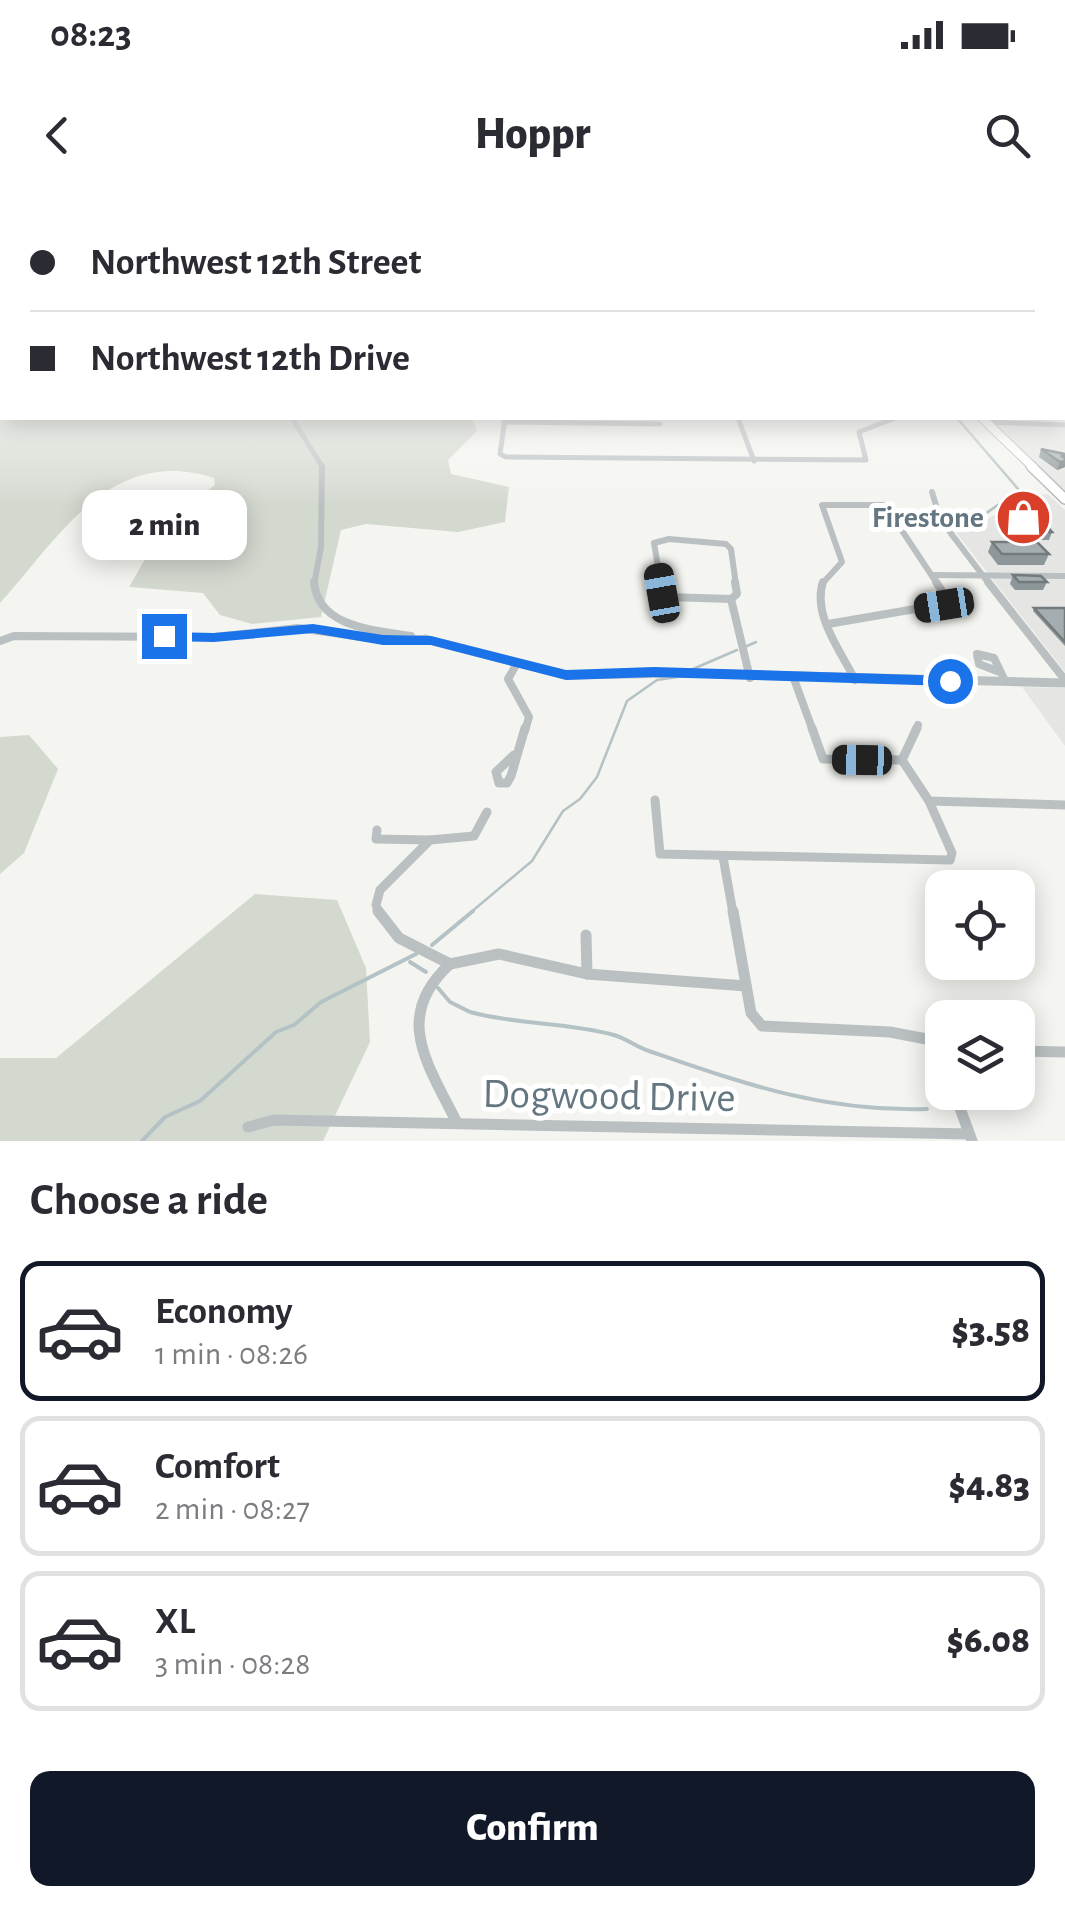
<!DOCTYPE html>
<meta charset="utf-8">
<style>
body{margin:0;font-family:"Alegreya Sans",sans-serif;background:#f7f7f7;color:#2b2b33;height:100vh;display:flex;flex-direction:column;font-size:38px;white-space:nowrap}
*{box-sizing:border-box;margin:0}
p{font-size:32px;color:#7c7c81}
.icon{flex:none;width:55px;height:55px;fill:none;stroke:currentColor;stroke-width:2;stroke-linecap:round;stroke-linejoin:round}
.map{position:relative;height:941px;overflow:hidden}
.drawer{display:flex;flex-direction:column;background:#fff;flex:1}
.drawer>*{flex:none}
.guide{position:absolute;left:0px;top:0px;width:1065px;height:220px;box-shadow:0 5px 25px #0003;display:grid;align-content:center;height:220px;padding:0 30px;background:#fff}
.controls{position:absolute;left:925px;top:670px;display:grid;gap:20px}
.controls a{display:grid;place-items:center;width:110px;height:110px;border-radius:20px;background:#fff;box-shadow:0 5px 25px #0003;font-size:50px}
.end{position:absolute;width:45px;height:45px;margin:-22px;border:12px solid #1a73e8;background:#fff;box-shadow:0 0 0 5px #fff}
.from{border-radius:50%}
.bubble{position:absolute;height:70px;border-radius:20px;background:#fff;box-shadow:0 5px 25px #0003;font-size:32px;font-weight:800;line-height:70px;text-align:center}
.car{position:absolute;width:30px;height:60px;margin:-30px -15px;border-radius:12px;box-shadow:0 0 8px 2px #0007;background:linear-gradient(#222 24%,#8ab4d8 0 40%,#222 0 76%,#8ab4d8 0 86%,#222 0)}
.guide b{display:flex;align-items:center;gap:35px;height:95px;font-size:38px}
.guide b+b{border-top:2px solid #e1e1e2}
.guide i{width:25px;height:25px;background:#2b2b33}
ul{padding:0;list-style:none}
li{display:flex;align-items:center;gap:30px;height:140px;margin:0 20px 15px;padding:0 10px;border:5px solid #e1e1e2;border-radius:20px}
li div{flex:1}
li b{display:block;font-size:38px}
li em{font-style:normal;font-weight:800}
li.selected{border-color:#111827}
li>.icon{width:90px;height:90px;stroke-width:1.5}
h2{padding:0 30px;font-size:45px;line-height:120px}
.action{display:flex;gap:20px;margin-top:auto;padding:20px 30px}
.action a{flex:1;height:115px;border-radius:20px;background:#111827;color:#fff;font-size:40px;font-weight:800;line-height:115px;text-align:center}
.status{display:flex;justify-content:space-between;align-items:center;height:70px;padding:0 50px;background:#fff;direction:ltr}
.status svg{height:28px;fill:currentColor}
header{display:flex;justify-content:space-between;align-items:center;height:130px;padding:0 30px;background:#fff;font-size:45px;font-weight:800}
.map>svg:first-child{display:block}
.built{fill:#e5e5e4}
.green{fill:#d4d9d0}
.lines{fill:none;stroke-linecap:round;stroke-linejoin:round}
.stream-far1{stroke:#b4c2c5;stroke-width:2.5}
.stream{stroke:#b4c2c5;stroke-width:4}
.primary-far1-casing{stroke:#aeb4b7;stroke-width:10}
.primary-casing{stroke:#aeb4b7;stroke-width:12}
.minor-far4{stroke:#bac0c2;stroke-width:5}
.minor-far3{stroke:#bac0c2;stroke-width:6}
.minor-far2{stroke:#bac0c2;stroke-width:8}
.minor-far1{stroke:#bac0c2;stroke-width:9}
.minor{stroke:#bac0c2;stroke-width:11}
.tertiary{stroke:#bac0c2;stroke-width:9}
.primary-far1{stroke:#fff;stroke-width:8}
.primary{stroke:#fff;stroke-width:9}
.wall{fill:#8d9698}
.shaded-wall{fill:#737a7c}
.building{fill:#a4aeb1;stroke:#737a7c;stroke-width:2.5}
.route{fill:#1a73e8}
.labels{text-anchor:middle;stroke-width:10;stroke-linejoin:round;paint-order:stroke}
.far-poi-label{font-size:30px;font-weight:bold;fill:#647780;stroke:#fff;text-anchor:end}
.near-street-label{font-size:42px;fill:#647780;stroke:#fff}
</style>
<div class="status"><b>08:23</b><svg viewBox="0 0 49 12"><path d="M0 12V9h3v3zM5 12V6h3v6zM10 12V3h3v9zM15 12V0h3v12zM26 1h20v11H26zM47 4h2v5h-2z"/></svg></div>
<header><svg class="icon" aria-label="back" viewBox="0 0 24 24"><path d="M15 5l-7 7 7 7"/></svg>Hoppr<svg class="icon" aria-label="search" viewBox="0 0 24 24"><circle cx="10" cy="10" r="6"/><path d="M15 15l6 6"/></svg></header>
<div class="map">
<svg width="1065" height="941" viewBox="0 0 1065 941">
<rect width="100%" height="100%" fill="#f4f4f0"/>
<g class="built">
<polygon points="995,224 1065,228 1065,291"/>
<polygon points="1048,294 1065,310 1065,472 954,330 973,328 1027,295"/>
<polygon points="1022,487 1065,488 1065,546"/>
</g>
<g class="green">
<path d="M0,174L2,218H472L477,231L448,260L451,274L509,287L505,322L458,332L366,324L341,330L321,417L252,424L220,415L203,393L129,387L144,361V348L130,334C144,309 155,316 179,309C191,305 204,292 215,285L214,278C110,245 59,338 0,403Z"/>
<polygon points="29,535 58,569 24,653 0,674 0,537"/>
<polygon points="255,694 337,700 366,768 370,842 323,941 0,941 0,858 56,858"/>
</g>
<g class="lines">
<g class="stream-far1">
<polyline points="952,327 971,324 1019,290 957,218"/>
<polyline points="747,446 756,442"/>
<polyline points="693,469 737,450"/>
<polyline points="470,713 532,661 563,611 580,599 597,577 627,501 657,480 677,477"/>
</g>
<g class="stream">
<polyline points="432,745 473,711"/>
<polyline points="410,762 426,772"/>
<path d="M438,788L450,802L470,812C517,825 567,822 614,835C627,839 637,847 649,851C745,884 823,912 927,909"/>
<polyline points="142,941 165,917 200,901 276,832 294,825 321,802 416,754"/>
</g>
<defs>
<polyline id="primary-far1" points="982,218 1034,268"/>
<polyline id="primary" points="1031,266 1065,299"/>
</defs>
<use href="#primary-far1" class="primary-far1-casing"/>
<use href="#primary" class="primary-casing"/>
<g class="minor-far4">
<polyline points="292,218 323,268"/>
<polyline points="505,218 500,254 506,257 866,260 859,232 895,218"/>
<polyline points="738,218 754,261"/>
<polyline points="504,222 660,224"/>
<polyline points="985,222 1065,225"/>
</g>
<g class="minor-far3">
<polyline points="932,292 940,319 990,385"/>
<polyline points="933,375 1065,376"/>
<polyline points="314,385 321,347 322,266"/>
<polyline points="661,385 654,343 669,339 726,344 731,349 736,385"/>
<polyline points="821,385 842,362 822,305 885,305 938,385"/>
</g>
<g class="minor-far2">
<path d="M314,382C318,428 375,430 411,436"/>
<polyline points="660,382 667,397 731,399 737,394 735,382"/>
<path d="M823,382C812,415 841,451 855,480"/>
<polyline points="988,382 1065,480"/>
<polyline points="731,399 750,478"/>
<polyline points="828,424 950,403 936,382"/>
<polyline points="0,441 14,436 214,437 298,428 383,440 425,439"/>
<polyline points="516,465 508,479 529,517 525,531"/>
<polyline points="997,471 979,464 977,454 994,458 1005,481"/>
<polyline points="794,479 813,531"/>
<polyline points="915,531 918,525"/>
</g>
<g class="minor-far1">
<polyline points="514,555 496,572 499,583 507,583 511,576 525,528"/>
<polyline points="902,560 917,528"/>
<polyline points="655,600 660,654 950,660 952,653 929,601 902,560 823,559 812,528"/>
<polyline points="929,601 1065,605"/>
<polyline points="377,630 376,639 430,640"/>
<polyline points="723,657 733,713"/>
<polyline points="379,713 376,705 380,690 430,640 474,636 487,612"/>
</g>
<g class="minor">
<polyline points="378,711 399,738 450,764 499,754 587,774 746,786"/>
<polyline points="733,711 751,813 762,826 890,832 942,842"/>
<polyline points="586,735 587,774"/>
<path d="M450,764C392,817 428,864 457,923"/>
<polyline points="1018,851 1065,852"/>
<polyline points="954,892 972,941"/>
<polyline points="248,927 274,920 969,934"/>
</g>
<polyline class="tertiary" points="425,439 566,475 683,473 1065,483"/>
<use href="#primary-far1" class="primary-far1"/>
<use href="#primary" class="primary"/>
</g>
<g class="wall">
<polygon points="1041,249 1065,254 1065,267 1057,270 1039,257"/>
<polygon points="1008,307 1047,313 1044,321 1011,321 1005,314"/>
<polygon points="1018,324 1052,332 1049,340 1021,340 1015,332"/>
<polygon points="992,342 1049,354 1044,365 998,365 988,352"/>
<polygon points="1013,375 1047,382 1043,390 1015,390 1010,384"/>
<polygon points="1034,408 1065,408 1065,446 1033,411"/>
</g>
<polygon class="shaded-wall" points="1065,255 1065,267 1057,270 1062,256"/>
<g class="building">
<polygon points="1041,249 1065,254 1062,256 1065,258 1065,261 1060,262"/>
<polygon points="1008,307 1040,307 1047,313 1014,313"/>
<polygon points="1018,324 1045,324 1052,332 1025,332"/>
<polygon points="992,342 1037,342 1049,354 1002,354"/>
<polygon points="1013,375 1041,376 1047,382 1019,382"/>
<polygon points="1034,408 1065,408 1065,442"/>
</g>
<linearGradient id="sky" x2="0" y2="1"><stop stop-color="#93bada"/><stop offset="0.57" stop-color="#fafaf8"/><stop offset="1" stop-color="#fafaf8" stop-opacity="0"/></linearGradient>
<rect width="1065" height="306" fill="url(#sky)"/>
<polygon class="route" points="313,424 383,435 431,436 566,470 654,467 950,476 958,481 950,486 654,477 566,480 431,445 383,445 313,433 214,442 164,441 156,436 164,432 214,433"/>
<defs>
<symbol id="shop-disc" viewBox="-11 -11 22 22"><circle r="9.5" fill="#da3f2a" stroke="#fff"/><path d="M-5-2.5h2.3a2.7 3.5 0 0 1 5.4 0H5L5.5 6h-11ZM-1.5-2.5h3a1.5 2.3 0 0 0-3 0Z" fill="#fff"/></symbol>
</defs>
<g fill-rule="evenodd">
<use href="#shop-disc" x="992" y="286" width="63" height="63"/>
</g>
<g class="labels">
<g class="far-poi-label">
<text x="984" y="327">Firestone</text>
</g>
<g class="near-street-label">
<text transform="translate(609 894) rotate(1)" y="15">Dogwood Drive</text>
</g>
</g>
</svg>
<div class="controls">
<a><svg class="icon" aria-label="locate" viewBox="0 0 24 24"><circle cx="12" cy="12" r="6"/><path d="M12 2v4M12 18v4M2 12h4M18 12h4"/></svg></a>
<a><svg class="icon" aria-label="layers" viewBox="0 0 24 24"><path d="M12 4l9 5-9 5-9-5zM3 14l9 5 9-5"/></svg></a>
</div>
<i class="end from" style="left:950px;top:481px"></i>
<i class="end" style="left:164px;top:436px"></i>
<div class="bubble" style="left:82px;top:290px;width:165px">2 min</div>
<i class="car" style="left:662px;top:393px;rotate:350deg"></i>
<i class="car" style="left:944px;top:405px;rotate:261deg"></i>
<i class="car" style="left:862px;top:560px;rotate:271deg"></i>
<div class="guide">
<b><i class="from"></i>Northwest 12th Street</b>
<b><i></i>Northwest 12th Drive</b>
</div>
</div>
<section class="drawer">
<h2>Choose a ride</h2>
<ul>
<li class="selected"><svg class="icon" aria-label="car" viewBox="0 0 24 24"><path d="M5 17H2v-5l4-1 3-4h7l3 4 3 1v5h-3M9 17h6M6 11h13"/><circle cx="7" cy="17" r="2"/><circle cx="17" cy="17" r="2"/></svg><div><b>Economy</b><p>1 min · 08:26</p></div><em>$3.58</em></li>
<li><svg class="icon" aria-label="car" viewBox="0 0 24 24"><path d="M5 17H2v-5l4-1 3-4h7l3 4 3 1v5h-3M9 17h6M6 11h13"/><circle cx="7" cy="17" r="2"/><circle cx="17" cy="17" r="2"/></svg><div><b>Comfort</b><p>2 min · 08:27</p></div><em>$4.83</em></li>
<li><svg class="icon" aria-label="car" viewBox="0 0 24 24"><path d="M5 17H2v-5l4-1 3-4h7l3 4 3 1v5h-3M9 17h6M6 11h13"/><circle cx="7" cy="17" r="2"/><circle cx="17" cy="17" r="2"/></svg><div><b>XL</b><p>3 min · 08:28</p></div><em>$6.08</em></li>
</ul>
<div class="action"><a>Confirm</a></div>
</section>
